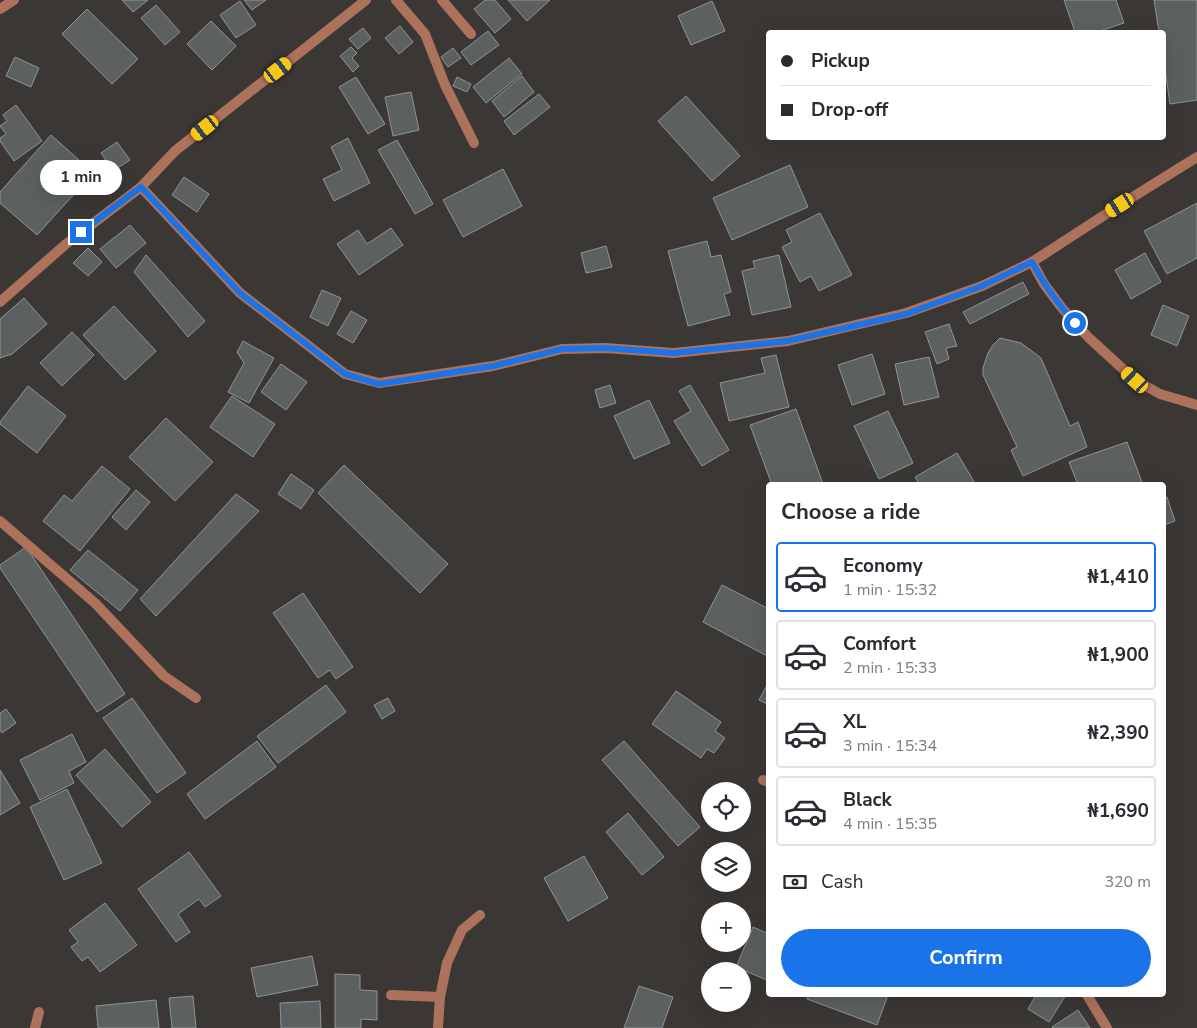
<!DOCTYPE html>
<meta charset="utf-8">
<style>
body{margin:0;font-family:"Nunito Sans",sans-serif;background:#f2f2f3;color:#2b2b33;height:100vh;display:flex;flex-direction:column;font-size:19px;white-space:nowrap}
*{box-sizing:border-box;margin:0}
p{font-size:16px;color:#7c7c81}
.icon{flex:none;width:28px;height:28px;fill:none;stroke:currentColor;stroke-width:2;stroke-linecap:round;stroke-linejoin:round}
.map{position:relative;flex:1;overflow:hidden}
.panel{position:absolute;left:766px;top:482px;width:400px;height:515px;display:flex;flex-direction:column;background:#fff;border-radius:5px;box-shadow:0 5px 20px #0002}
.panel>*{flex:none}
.guide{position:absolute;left:766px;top:30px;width:400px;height:110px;border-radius:5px;box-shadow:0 5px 20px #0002;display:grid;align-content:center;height:110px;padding:0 15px;background:#fff}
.controls{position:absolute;left:701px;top:782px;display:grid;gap:10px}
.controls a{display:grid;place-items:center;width:50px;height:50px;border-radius:50%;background:#fff;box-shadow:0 5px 20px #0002;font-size:25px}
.end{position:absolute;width:22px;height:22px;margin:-11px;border:6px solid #1a73e8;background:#fff;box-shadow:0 0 0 2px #fff}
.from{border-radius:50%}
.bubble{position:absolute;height:35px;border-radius:18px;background:#fff;box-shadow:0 5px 20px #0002;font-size:16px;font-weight:700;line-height:35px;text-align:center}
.car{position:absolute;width:15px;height:30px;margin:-15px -8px;border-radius:6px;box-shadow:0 0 4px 1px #0007;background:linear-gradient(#f5c518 24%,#345 0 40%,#f5c518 0 76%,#345 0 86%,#f5c518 0)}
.guide b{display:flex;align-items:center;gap:18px;height:48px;font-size:19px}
.guide b+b{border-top:1px solid #e1e1e2}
.guide i{width:12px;height:12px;background:#2b2b33}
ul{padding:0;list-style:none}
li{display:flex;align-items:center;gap:15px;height:70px;margin:0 10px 8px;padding:0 5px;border:2px solid #e1e1e2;border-radius:5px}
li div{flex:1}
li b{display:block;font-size:19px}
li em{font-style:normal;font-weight:700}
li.current{border-color:#1a73e8}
li>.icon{width:45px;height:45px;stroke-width:1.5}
h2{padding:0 15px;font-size:22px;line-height:60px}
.pay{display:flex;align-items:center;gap:12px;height:55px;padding:0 15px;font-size:19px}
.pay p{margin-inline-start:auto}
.button{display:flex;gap:10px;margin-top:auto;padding:10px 15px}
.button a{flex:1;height:58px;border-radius:30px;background:#1a73e8;color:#fff;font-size:20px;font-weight:700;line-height:58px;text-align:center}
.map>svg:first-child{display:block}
.building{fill:#5c6061;stroke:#8f9495}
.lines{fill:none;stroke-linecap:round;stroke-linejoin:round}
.street{stroke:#ad725c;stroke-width:10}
.route{stroke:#1a73e8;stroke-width:6}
</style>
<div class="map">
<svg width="1197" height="1028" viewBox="0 0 1197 1028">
<rect width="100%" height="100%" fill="#3a3735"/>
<g class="building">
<polygon points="122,0 148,0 133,12"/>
<polygon points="244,0 266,0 252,10"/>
<polygon points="485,0 495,0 511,19 495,33 474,9"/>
<polygon points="508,0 550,0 527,21"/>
<polygon points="1064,0 1116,0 1124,23 1097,32 1075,32"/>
<polygon points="1154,0 1197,0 1197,100 1170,104 1164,62 1164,32 1159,32"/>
<polygon points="240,1 256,25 236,38 220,15"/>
<polygon points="712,1 725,31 691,45 678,16"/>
<polygon points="156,5 180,32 165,45 141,18"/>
<polygon points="87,9 138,59 112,84 62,34"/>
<polygon points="211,21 236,46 212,70 187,44"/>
<polygon points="400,26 413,42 399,54 385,38"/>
<polygon points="363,28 371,38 358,49 349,39"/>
<polygon points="488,31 499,45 471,65 461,52"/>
<polygon points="351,47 357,53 352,58 359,66 353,72 340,56"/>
<polygon points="453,48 461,58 448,67 441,57"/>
<polygon points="15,57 39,68 31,87 6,76"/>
<polygon points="509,58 522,74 486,103 473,87"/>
<polygon points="522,76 534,92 504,117 492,101"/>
<polygon points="356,77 385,124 368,134 339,87"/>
<polygon points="457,77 471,84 467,92 453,86"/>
<polygon points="411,92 419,130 393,136 385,97"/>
<polygon points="539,94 550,107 514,135 504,121"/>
<polygon points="686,96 740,156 712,181 658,121"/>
<polygon points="16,105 42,141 14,161 0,141 0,138 6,134 0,126 7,121 3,115"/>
<polygon points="51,135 79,160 72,168 86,181 37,235 0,203 0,192"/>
<polygon points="348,138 370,183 334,201 323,179 342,170 331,147"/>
<polygon points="397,140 433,204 415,214 378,150"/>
<polygon points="117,142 130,160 113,171 101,153"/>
<polygon points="790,165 808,207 732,240 713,198"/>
<polygon points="503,169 522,206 463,237 443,200"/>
<polygon points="184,177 209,194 197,212 172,195"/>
<polygon points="1197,203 1197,258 1167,274 1144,231"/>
<polygon points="820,213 852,275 819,291 811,276 800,282 782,247 792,242 786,230"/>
<polygon points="130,225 146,243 116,268 100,249"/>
<polygon points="391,228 403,245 359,275 337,244 358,230 367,244"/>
<polygon points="707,241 711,257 721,255 731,292 724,294 730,315 688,326 668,251"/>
<polygon points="606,246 612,267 586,273 581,253"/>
<polygon points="88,248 102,262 88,276 73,263"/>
<polygon points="1145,253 1161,282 1131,299 1115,270"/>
<polygon points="146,255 205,321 188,337 134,272"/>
<polygon points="779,255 791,307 752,315 742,271 755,268 753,261"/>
<polygon points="1023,282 1029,294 970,324 963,312"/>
<polygon points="322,290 341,298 328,326 310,317"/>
<polygon points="24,298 47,324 12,354 0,358 0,319"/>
<polygon points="1163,305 1189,316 1177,346 1151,335"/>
<polygon points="114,306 156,351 125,380 83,335"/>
<polygon points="351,311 367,320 353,343 337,334"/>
<polygon points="949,324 957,346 946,348 949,359 937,364 925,332"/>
<polygon points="72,332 94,355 62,386 40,363"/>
<polygon points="1000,338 1021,343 1041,358 1070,426 1078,422 1087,447 1023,476 1011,450 1017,447 983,375 983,368 988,353 993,345"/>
<polygon points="243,341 274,358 249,403 228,392 244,363 237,352"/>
<polygon points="872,354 885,394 852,405 838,365"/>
<polygon points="776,355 789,407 729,421 720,383 765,373 761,358"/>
<polygon points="929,357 939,397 904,405 895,364"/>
<polygon points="281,364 307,382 286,410 261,392"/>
<polygon points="610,385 616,403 600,408 595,390"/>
<polygon points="690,385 729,450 702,466 674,421 691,411 679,391"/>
<polygon points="28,386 66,416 37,453 0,424 0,422"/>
<polygon points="232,396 275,424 253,457 210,427"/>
<polygon points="649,400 670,443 634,459 614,416"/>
<polygon points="796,409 823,484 820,485 772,485 750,425"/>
<polygon points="888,411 913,463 879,479 854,426"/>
<polygon points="166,418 213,462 175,501 129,457"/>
<polygon points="1127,442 1143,485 1078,485 1069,462"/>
<polygon points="957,453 976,485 920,485 915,477"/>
<polygon points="344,465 448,564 420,593 318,493"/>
<polygon points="102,466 130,489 80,551 43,521 64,495 72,501"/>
<polygon points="291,474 314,490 301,509 278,494"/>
<polygon points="136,490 150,502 126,530 112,517"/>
<polygon points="236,494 259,511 156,616 140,599"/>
<polygon points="1167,497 1175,521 1164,525 1164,498"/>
<polygon points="26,547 125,694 97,712 0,568 0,565"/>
<polygon points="88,550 138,590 120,611 70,570"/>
<polygon points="722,585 769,609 769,657 703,622"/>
<polygon points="303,593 353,667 336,679 330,670 318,678 273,613"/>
<polygon points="769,681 769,705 759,700"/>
<polygon points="326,685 346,712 278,763 257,736"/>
<polygon points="676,691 721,722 715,731 725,738 714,753 707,749 701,758 652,724"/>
<polygon points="132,698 186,773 157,793 103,718"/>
<polygon points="388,698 395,711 382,719 374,705"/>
<polygon points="6,709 16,723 2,733 0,730 0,713"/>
<polygon points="72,734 86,762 69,771 74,783 40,800 20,760"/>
<polygon points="257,741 276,767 205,819 187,794"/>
<polygon points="624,741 700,827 678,846 602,760"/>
<polygon points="105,749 151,802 122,827 76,775"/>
<polygon points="0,770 20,803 0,815"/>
<polygon points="67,789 102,863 64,880 30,807"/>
<polygon points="628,813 664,857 642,875 606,832"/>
<polygon points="189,852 221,896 205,907 199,899 178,914 190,932 176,942 138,889"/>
<polygon points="584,856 608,898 568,921 544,878"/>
<polygon points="105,903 137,945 100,972 88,957 82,961 71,947 78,942 69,930"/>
<polygon points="753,927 769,934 769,981 736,967"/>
<polygon points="312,956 318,985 257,997 251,968"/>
<polygon points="335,974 360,975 360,990 377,991 377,1020 361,1019 361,1028 335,1028"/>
<polygon points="639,986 673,997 662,1028 624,1028"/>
<polygon points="808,995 888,995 877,1025 807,999"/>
<polygon points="1036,995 1066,995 1049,1022 1028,1009"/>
<polygon points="193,996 196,1028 172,1028 169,998"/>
<polygon points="156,1000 159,1028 98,1028 96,1006"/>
<polygon points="320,1001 321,1028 281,1028 280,1003"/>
<polygon points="1078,1010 1090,1028 1053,1028 1052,1027"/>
</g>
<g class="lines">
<g class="street">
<polyline points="396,0 425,34 445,85 474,143"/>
<polyline points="442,0 471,34"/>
<polyline points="0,9 14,0"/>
<polyline points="141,187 240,293 345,374 379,383 493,366 562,349 605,348 674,353 788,341 906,313 982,286 1032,262 1120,205 1197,157"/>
<polyline points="1032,262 1044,284 1062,308 1088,337 1135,380 1160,394 1197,405"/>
<polyline points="0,302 66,244 141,187 175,151 366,0"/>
<polyline points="0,521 95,603 164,676 196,698"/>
<polyline points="763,780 769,782"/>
<polyline points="391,995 440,997"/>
<polyline points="1087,995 1107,1028"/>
<polyline points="35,1028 39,1012"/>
<polyline points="438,1028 440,997 447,963 462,930 480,915"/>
</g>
</g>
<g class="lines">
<path class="route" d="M81,232L141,187L240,293L345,374L379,384L493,366L562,349L605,348L674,353L788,341L906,314L982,286L1032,262C1044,285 1058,304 1075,323"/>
</g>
</svg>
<div class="controls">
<a><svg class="icon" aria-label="locate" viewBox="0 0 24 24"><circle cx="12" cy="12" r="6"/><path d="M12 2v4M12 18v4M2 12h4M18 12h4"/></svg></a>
<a><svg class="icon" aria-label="layers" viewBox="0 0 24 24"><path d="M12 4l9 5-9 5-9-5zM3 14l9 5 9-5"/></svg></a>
<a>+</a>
<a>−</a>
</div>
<i class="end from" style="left:1075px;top:323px"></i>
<i class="end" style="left:81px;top:232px"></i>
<div class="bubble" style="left:40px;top:160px;width:82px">1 min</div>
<i class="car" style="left:278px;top:70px;rotate:52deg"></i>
<i class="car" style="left:205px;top:128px;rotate:232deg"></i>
<i class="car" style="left:1120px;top:205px;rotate:237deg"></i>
<i class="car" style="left:1135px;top:380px;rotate:312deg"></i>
<div class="guide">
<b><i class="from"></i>Pickup</b>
<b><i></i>Drop-off</b>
</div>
<section class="panel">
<h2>Choose a ride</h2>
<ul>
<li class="current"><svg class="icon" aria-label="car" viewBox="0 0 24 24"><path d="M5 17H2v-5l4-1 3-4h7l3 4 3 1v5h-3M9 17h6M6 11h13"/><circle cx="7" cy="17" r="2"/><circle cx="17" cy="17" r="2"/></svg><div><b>Economy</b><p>1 min · 15:32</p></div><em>₦1,410</em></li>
<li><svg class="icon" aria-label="car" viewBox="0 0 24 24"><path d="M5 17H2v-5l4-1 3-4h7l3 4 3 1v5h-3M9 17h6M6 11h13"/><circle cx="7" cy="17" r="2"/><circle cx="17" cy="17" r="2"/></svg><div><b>Comfort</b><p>2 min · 15:33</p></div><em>₦1,900</em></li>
<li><svg class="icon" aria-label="car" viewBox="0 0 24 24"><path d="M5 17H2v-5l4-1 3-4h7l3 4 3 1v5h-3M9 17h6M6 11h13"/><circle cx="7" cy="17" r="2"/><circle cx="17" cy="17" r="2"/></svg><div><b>XL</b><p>3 min · 15:34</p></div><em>₦2,390</em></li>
<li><svg class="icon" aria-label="car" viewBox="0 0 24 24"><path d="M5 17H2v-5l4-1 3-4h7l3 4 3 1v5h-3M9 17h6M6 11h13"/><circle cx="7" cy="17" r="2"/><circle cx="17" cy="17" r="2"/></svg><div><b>Black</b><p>4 min · 15:35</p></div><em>₦1,690</em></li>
</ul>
<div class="pay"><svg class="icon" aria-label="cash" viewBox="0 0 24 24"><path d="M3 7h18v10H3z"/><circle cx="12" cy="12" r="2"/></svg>Cash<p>320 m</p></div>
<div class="button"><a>Confirm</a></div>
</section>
</div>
